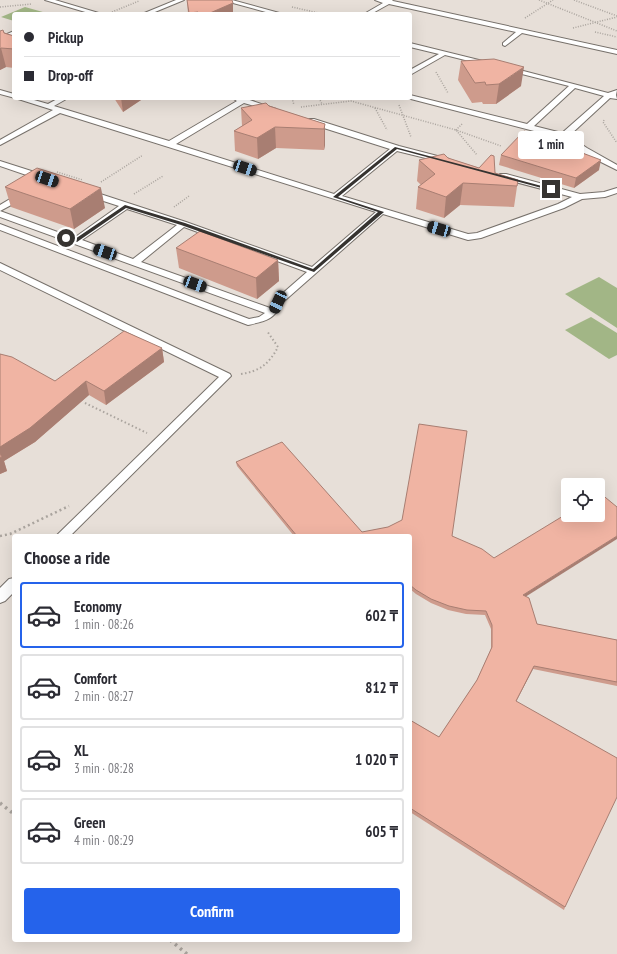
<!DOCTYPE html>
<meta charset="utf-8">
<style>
body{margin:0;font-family:"PT Sans Narrow",sans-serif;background:#f2f2f3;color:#2b2b33;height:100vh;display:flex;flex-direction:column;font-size:15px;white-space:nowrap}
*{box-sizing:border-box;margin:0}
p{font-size:13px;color:#7c7c81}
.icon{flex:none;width:22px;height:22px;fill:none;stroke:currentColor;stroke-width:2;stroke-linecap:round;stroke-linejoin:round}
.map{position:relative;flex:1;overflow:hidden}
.details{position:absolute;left:12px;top:534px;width:400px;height:408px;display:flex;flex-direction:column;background:#fff;border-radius:4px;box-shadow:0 4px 16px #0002}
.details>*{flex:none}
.banner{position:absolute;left:12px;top:12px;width:400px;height:88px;border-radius:4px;box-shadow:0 4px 16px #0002;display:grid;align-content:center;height:88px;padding:0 12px;background:#fff}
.buttons{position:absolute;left:561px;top:478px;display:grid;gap:8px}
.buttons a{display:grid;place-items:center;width:44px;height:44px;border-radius:4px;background:#fff;box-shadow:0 4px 16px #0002;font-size:20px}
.end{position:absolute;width:18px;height:18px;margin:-9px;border:5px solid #363330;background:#fff;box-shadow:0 0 0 2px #fff}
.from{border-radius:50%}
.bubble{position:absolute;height:28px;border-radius:4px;background:#fff;box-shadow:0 4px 16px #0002;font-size:13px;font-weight:600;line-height:28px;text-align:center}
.car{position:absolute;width:12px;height:24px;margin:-12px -6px;border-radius:5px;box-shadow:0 0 3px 1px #0007;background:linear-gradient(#222 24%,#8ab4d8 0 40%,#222 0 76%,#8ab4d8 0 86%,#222 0)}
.banner b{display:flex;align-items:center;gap:14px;height:38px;font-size:15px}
.banner b+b{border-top:1px solid #e1e1e2}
.banner i{width:10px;height:10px;background:#2b2b33}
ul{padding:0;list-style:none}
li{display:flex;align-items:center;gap:12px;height:66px;margin:0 8px 6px;padding:0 4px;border:2px solid #e1e1e2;border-radius:4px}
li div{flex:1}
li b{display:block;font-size:15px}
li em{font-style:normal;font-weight:600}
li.active{border-color:#2563eb}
li>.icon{width:36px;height:36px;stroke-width:1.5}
h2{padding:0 12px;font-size:18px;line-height:48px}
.button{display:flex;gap:8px;margin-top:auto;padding:8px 12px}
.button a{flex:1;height:46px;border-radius:4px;background:#2563eb;color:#fff;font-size:16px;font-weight:600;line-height:46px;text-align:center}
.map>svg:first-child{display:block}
.green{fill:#a2b686}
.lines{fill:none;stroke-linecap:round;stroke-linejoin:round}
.lane-casing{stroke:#77716b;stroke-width:2}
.path-far3{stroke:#aaa49e;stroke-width:1.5;stroke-dasharray:1 1.5;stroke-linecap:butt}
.path-far2{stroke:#aaa49e;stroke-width:2;stroke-dasharray:1.5 2.5;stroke-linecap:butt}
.path-far1{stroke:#aaa49e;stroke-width:2.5;stroke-dasharray:2 3;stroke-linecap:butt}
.path{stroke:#aaa49e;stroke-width:3.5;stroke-dasharray:2.5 4;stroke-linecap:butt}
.lane{fill:#fff;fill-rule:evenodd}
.wall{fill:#ce9b8c}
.shaded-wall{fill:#a87e72}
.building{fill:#f0b4a3;stroke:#a87e72}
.route{fill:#363330}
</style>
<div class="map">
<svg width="617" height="954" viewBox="0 0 617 954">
<rect width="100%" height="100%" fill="#e7dfd8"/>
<g class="green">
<polygon points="25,7 50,14 14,14 14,21 1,17"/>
<polygon points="599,277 617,288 617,328 565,294"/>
<polygon points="591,317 617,333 617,355 609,359 565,330"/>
</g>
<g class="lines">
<defs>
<g id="lane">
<polygon points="45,0 55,0 102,14 92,14"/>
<polygon points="176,0 184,0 150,14 142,14"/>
<polygon points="222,0 232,0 283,14 273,14"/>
<polygon points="375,0 392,0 393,1 617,50 617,54 522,33 505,46 503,45 503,43 516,32 389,4 371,14 364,14 383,3"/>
<polygon points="14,31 14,35 0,41 0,37"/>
<polygon points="410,43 491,63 492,64 489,66 445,55 410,75 410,70 439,54 410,47"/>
<path d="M508,67L608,93L617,90L616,95L617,99L610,98L569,136L587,148L617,165V170L581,152L561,138L407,98H410V95L527,124L569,86L506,70L505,69ZM575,88L604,96L562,133L534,126Z"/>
<polygon points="0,90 14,94 15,98 0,94"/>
<path d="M15,98H27L48,104L59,98H68L54,106L169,141L237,101L232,98H244L276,109L272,111L244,103L176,144L334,194L390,149L308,123V119H314L399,146L449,159L450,161L446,163L397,151L342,196L468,234L477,233L558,204L572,197L500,178V174H506L580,194L604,192L617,188V193L605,197L582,199L564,208L481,238L468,240L383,214L282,303C274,320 265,321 248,325L0,230V224L249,319L259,317L265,313L0,217V205L20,193H26L27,195L26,197L0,211L74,238L119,206L85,195L84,193L85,191L88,190L186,222L312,267L376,212L60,113L0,145V140L53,110ZM127,209L177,225L133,259L82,240ZM184,227L307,272L275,300L270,308L141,262Z"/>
<polygon points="0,161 47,176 48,178 44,180 41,180 0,166"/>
<polygon points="0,263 230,374 231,376 70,536 56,536 219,377 0,270"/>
<polygon points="14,578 14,592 5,601 0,603 0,588 9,579"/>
</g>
</defs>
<use href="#lane" class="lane-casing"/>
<g class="path-far3">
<polyline points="539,0 617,31"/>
<polyline points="574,0 617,16"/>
<polyline points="0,7 32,4"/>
<polyline points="292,7 323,14"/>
<polyline points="112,12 139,1"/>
<polyline points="525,18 553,0"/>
<polyline points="573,28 617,17"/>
<polyline points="595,32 617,37"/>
<polyline points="436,72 448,93"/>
<polyline points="292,98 294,105"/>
<polyline points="319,98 322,104"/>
<polyline points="399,105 411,137"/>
<polyline points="301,107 351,101 456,130 477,155"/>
<polyline points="375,108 387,130"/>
<polyline points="604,120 603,122 617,143"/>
<polyline points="462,124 456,130 501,146"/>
<polyline points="57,172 83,180"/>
<polyline points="101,182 143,155"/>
<polyline points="134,194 163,176"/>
<polyline points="174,207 189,196"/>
</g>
<g class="path-far2">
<path d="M241,374C260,371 269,364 278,347L267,331"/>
<polyline points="85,403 147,433"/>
</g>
<polyline class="path-far1" points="0,536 10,534 69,506"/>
<g class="path">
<polyline points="0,803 14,814"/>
<polyline points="170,940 187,954"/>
</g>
<use href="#lane" class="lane"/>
</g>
<g class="wall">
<polygon points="187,0 232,0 233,14 188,14"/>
<polygon points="0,31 14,36 14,68 6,67 0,70"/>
<polygon points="461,61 521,86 496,104 483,104 482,102 472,103 458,80"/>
<polygon points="114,98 144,98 123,112"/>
<polygon points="269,106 325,124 325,145 324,150 276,148 258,159 235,151 234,131 242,126 241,108"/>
<polygon points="501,155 599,170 574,188 499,165"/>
<polygon points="448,158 518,180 514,207 460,205 444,218 416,209 418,187 421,185 417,181 419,160"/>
<polygon points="5,187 105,208 74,229 11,207"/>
<polygon points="176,248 278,260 279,281 257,299 179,268"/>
<polygon points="162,348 164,362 106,405 89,395 35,442 4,461 7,471 0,474 0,354 55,381"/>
<polygon points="236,462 362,532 452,536 526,597 537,624 617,640 617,686 533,669 516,702 565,907 564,910 410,812 410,720 439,737 477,680 491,649 491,629 485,615 466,614 448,610 431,603 416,594 410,589 410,536 294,536 237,466"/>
</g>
<g class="shaded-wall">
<polygon points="233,3 233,14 210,14 210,13"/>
<polygon points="1,48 6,67 0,70 0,49"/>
<polygon points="524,67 521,86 496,104 499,84"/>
<polygon points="121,98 144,98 123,112"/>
<polygon points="325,124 325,145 324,150 324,129"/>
<polygon points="275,127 276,148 258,159 257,138"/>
<polygon points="601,160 599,170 574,188 576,178"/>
<polygon points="463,183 460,205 444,218 446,197"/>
<polygon points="101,188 105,208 74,229 70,209"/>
<polygon points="278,260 279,281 257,299 256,278"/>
<polygon points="162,348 164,362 106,405 104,391"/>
<polygon points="86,381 89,395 35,442 4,461 7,471 0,474 0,447"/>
<polygon points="617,536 617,539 522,599 523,595"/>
<polygon points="534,666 533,669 514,705 516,701"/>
</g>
<g class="building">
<polygon points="187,0 232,0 233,3 210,13 198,14 198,12 189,13"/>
<polygon points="3,30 4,33 14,36 14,49 1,48 0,49 0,31"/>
<polygon points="494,59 524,67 499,84 486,85 485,82 475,83 461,61"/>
<polygon points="266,103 269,106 325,124 324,129 275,127 257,138 234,131 252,120 241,108"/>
<polygon points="524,131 601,160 576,178 501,155"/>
<polygon points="444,154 448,158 479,168 491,155 494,156 495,173 518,180 517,186 463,183 446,197 418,187 435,174 419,160"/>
<polygon points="37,168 101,188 70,209 5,187"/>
<polygon points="200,231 278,260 256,278 176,248"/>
<polygon points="124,331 162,348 104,391 86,381 30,428 0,447 0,354 12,357 55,381"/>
<polygon points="419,424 467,431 452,536 482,549 494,558 568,513 568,515 598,515 598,494 600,493 617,507 617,536 523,595 529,598 537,624 617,640 617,682 534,666 516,701 617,758 617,797 565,907 410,808 410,720 439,737 477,680 492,647 492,625 486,611 467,610 449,606 431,599 416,590 410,585 410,536 297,536 236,462 282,442 362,532 388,527 402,520"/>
<polygon points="0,453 2,457 0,458"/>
</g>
<polygon class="route" points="395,147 553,189 549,190 397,149 338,197 384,212 314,272 181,225 126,208 77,242 63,238 66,236 75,239 125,205 185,223 313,269 378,212 333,197"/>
</svg>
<div class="buttons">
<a><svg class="icon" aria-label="locate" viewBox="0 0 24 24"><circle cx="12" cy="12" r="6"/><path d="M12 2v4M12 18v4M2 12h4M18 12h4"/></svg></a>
</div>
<i class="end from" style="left:66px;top:238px"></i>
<i class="end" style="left:551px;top:189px"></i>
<div class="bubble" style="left:518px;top:131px;width:66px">1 min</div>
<i class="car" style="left:245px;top:168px;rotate:108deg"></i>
<i class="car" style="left:47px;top:179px;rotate:109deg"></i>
<i class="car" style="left:439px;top:229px;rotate:286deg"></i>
<i class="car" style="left:105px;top:252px;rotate:289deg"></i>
<i class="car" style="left:195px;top:284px;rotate:110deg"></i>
<i class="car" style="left:278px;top:302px;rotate:205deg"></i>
<div class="banner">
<b><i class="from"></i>Pickup</b>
<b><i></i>Drop-off</b>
</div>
<section class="details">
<h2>Choose a ride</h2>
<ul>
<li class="active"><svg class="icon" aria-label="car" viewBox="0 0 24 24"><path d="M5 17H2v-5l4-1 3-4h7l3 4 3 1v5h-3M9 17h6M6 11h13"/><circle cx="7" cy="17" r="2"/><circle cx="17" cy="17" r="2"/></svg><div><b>Economy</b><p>1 min · 08:26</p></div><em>602 ₸</em></li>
<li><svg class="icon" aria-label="car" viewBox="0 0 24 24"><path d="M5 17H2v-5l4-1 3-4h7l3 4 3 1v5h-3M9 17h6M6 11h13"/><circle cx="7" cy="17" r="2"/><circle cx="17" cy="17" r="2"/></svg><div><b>Comfort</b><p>2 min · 08:27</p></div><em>812 ₸</em></li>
<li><svg class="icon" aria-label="car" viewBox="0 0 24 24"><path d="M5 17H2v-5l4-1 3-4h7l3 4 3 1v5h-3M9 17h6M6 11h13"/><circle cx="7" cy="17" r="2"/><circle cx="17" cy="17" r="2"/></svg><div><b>XL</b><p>3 min · 08:28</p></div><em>1 020 ₸</em></li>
<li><svg class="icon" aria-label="car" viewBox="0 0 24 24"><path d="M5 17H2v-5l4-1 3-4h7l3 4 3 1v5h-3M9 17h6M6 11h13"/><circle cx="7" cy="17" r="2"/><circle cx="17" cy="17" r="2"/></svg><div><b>Green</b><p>4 min · 08:29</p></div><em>605 ₸</em></li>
</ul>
<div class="button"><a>Confirm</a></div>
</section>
</div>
